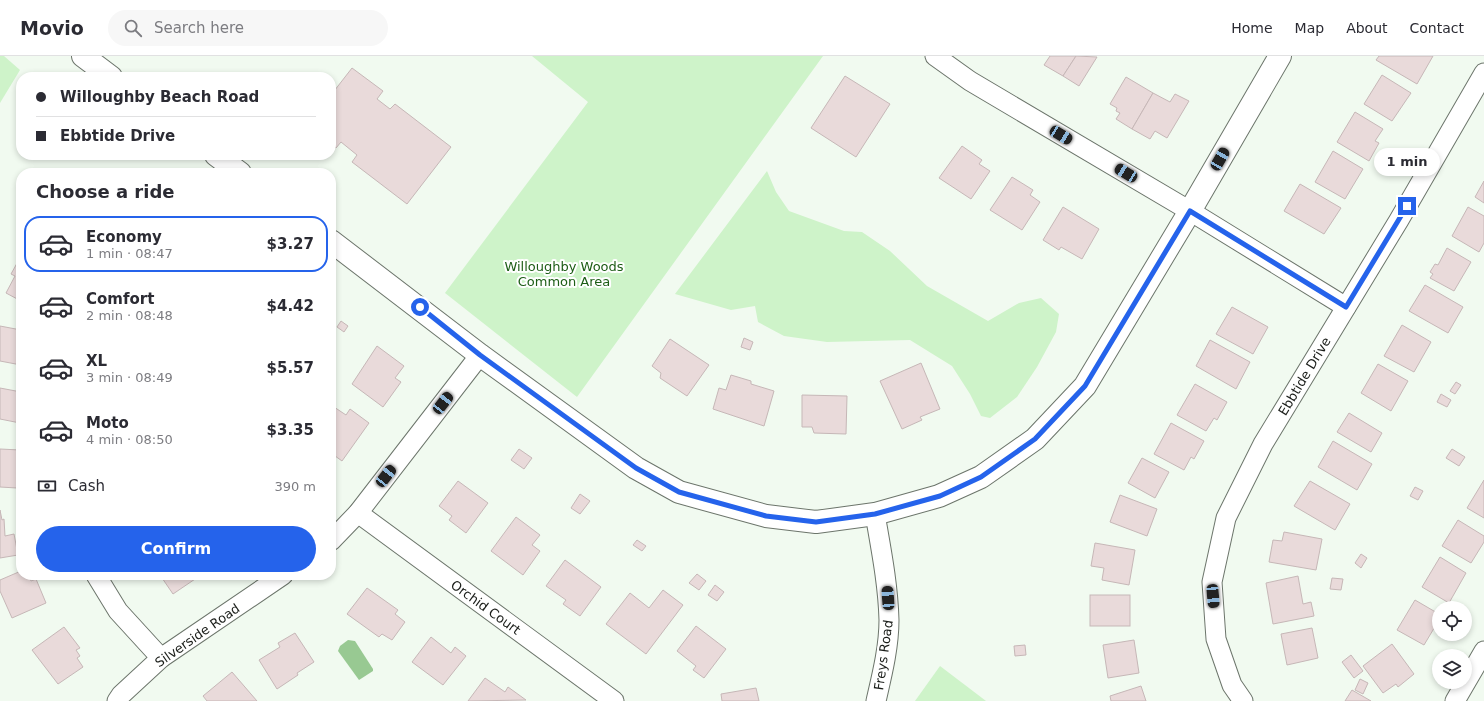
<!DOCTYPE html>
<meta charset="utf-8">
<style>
body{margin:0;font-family:"DejaVu Sans",sans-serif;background:#f7f7f7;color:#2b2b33;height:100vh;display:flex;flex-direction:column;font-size:15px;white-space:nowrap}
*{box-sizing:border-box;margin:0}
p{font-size:13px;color:#7c7c81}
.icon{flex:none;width:22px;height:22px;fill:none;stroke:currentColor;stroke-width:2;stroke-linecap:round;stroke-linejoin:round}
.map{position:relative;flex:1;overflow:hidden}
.details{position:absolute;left:16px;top:112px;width:320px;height:412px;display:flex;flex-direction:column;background:#fff;border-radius:16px;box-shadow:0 2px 6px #0003}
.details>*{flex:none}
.hud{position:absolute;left:16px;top:16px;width:320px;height:88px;border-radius:16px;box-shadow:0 2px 6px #0003;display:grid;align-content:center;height:88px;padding:0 20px;background:#fff}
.fabs{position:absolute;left:1432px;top:545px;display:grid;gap:8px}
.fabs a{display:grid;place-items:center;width:40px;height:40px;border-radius:50%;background:#fff;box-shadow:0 2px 6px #0003;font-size:20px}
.end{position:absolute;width:18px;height:18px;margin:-9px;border:5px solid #2563eb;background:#fff;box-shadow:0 0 0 2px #fff}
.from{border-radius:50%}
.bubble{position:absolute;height:28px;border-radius:14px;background:#fff;box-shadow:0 2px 6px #0003;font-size:13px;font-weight:700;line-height:28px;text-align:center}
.car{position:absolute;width:12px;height:24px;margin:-12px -6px;border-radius:5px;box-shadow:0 0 3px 1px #0007;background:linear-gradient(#222 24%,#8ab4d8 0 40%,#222 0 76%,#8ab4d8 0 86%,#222 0)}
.hud b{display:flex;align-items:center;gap:14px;height:38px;font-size:15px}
.hud b+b{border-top:1px solid #e1e1e2}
.hud i{width:10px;height:10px;background:#2b2b33}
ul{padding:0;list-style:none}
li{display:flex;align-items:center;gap:12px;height:56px;margin:0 8px 6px;padding:0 12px;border:2px solid transparent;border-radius:16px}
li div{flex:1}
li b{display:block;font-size:15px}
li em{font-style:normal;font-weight:700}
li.active{border-color:#2563eb}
li>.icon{width:36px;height:36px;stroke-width:1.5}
h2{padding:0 20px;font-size:18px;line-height:48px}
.pay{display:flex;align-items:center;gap:10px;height:44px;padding:0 20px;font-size:15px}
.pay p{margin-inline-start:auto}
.primary-button{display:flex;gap:8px;margin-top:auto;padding:8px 20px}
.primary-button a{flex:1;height:46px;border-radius:24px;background:#2563eb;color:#fff;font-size:16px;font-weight:700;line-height:46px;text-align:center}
header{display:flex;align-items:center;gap:24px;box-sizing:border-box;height:56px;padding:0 20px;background:#fff;border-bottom:1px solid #e1e1e2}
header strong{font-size:19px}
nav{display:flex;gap:22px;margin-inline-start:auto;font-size:14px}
.search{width:280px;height:36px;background:#f7f7f7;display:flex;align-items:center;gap:10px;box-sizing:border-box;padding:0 14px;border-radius:22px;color:#7c7c81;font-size:15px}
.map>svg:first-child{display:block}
.green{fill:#cef3c9}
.water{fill:#98c992}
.building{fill:#e9dada;stroke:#c6b7b7}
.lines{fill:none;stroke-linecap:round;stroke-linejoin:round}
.street-casing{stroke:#6c756b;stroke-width:21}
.secondary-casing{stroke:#6c756b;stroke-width:24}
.street{stroke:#fff;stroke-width:19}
.secondary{stroke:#fff;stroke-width:22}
.route{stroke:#2563eb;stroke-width:5}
.labels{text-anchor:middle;stroke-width:4;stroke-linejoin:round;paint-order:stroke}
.park-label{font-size:13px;fill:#1d5d16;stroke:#fff}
.street-label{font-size:13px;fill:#1a1d19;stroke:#fff}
</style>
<header>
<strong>Movio</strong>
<div class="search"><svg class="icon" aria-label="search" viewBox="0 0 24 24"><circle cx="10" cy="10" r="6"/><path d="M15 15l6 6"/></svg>Search here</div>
<nav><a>Home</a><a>Map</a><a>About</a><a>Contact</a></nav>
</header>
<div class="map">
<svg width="1484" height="645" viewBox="0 0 1484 645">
<rect width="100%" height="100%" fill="#f1faf0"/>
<g class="green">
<polygon points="0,0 4,0 20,14 0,47"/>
<polygon points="532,0 823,0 577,341 445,237 588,46"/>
<polygon points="767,115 776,136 789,155 844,175 862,176 890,195 927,230 988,265 1019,247 1041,242 1059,258 1056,276 1037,311 1017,341 990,362 981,360 970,338 952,310 910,284 827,286 784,280 758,266 755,250 731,254 675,238"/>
<polygon points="940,610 986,645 915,645"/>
</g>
<polygon class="water" points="348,584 355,585 373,613 373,615 359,624 338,595 340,590"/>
<g class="building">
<polygon points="1050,0 1076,0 1063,20 1044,9"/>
<polygon points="1076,0 1097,1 1079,30 1063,20"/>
<polygon points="1379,0 1433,0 1417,28 1376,4"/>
<polygon points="352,12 383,35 377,43 390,53 395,48 451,91 407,148 352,106 357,99 341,86 336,92 331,88 331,39"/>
<polygon points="1382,19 1411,37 1392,65 1364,48"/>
<polygon points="845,20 890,48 856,101 811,72"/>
<polygon points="1126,21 1153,37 1132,73 1116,63 1120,57 1116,55 1117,52 1110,48"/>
<polygon points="1153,37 1170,46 1175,38 1189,45 1167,82 1155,75 1150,83 1132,73"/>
<polygon points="1355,56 1383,73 1375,85 1379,87 1369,105 1337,86"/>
<polygon points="962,90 982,104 979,108 990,115 971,143 939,122"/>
<polygon points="1333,95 1363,113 1345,143 1315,126"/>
<polygon points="1012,121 1033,134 1030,139 1040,146 1022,174 990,154"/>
<polygon points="1484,125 1484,147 1475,141"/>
<polygon points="1300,128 1341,152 1324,178 1284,155"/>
<polygon points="1063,151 1099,173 1082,203 1061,191 1059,194 1043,184"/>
<polygon points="1468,151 1484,160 1484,187 1479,196 1452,180"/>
<polygon points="1447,192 1471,206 1454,235 1430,222 1433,218 1430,216 1435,208 1438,209"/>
<polygon points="21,200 21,245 6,237 15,220 11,218"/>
<polygon points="1425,229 1463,251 1448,277 1409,255"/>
<polygon points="1232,251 1268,271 1253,298 1216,278"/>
<polygon points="341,265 348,270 344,276 337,271"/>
<polygon points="1402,269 1431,286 1414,316 1384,300"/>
<polygon points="0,270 21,274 21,309 0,305"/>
<polygon points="744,282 753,286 750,294 741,291"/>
<polygon points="670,283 709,309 687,340 660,322 661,317 652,310"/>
<polygon points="1210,284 1250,306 1236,333 1196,310"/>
<polygon points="377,290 404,310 395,322 401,326 383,351 352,328"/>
<polygon points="921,307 940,353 920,361 922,364 902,373 880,325"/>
<polygon points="1378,308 1408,325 1391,355 1361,337"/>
<polygon points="731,319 751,325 751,328 774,335 764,370 713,353 719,332 726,334"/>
<polygon points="1456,326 1461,329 1455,338 1450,335"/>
<polygon points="1195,328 1227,346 1217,364 1214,362 1206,375 1177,359"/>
<polygon points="0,332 21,336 20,367 0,363"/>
<polygon points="1441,338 1451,344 1447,351 1437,346"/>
<polygon points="802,339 847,340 846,378 814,377 812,371 802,371"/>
<polygon points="334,351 346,359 350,353 369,367 342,405 331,397 331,356"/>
<polygon points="1349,357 1382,377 1371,396 1337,376"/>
<polygon points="1171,367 1204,385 1194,403 1191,401 1184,414 1154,398"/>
<polygon points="1333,385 1372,408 1357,434 1318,411"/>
<polygon points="0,393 20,394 17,432 0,431"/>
<polygon points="519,393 532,402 524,413 511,404"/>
<polygon points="1452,393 1465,401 1459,410 1446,402"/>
<polygon points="1142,402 1169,416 1155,442 1128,427"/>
<polygon points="1484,424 1484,462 1467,452"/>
<polygon points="458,425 488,447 466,477 449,464 452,460 439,450"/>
<polygon points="1310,425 1350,448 1335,474 1294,450"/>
<polygon points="1415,431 1423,435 1418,444 1410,440"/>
<polygon points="580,438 590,445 580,458 571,452"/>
<polygon points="1120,439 1157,453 1147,480 1110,466"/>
<polygon points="0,454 2,464 4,463 5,480 14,478 18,499 0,502"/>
<polygon points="516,461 540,479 532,489 540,495 523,519 491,495"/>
<polygon points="1458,464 1484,480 1484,486 1471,507 1442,490"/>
<polygon points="1284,476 1322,483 1316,514 1269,506 1273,484 1282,485"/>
<polygon points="637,484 646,490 642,495 633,489"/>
<polygon points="1095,487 1135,494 1129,529 1102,524 1104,512 1091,510"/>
<polygon points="1361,498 1367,502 1361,512 1355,507"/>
<polygon points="1440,501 1466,517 1449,547 1422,531"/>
<polygon points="565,504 601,531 580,560 563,548 566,544 546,530"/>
<polygon points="21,515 21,519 28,519 31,525 36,523 46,547 12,562 0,535 0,524"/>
<polygon points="697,518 706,525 699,534 689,527"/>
<polygon points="160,519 201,519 173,538"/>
<polygon points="1298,520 1303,548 1311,546 1314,560 1273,568 1266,527"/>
<polygon points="1332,522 1343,523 1341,534 1330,533"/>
<polygon points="715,529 724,536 717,545 708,539"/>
<polygon points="367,532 398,554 395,558 405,566 392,584 382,578 379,581 347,558"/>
<polygon points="663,534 683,549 646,598 606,568 630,537 649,552"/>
<rect x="1090" y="539" width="40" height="31"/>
<polygon points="1415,544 1439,558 1439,564 1424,589 1397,574"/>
<polygon points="696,570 726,593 704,622 693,614 696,610 677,595"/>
<polygon points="64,571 80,592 76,594 80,600 77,602 83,611 58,628 32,594"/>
<polygon points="1312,572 1318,602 1287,609 1281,578"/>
<polygon points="295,577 314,606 297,617 298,619 277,633 259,604 280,591 278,587"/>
<polygon points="431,581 451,597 455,591 466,600 443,629 412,606"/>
<polygon points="1134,584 1139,617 1108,622 1103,589"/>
<polygon points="1392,588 1414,618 1398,631 1396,628 1383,637 1363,610"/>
<polygon points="1025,589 1026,599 1015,600 1014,590"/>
<polygon points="1351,599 1363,615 1354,622 1342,606"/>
<polygon points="232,616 257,645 207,645 203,640"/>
<polygon points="485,622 505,636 508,631 526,644 468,645"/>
<polygon points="1360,623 1368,627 1363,638 1355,634"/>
<polygon points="1141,630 1146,645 1111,645 1110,640"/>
<polygon points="756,632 759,645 722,645 721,638"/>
<polygon points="1352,634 1371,645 1345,645"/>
</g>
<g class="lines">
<defs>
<g id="street">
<polyline points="935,0 970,25 1190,155 1346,251"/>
<polyline points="358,457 614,645"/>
<path d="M875,458C881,493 888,528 889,564C889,591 882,619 876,645"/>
<polyline points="331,485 358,457 480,299"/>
<polyline points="96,519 118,555 161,602"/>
<polyline points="117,645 121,639 161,602 283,519"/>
<polyline points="1243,645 1232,629 1216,583 1212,526 1226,462 1263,388 1399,164 1484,17"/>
<polyline points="1455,645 1484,595"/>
</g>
<g id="secondary">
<polyline points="83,0 111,21"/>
<polyline points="216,99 240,117"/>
<polyline points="331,185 480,299 636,412 679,436 766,460 816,466 875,458 939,440 981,421 1035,383 1085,330 1190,155 1280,0"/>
</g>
</defs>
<use href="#street" class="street-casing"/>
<use href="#secondary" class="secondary-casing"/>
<use href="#street" class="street"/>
<use href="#secondary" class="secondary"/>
</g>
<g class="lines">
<polyline class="route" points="420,251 480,299 636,412 679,436 766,460 816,466 875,458 940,440 981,421 1035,383 1085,330 1190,155 1346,251 1407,150"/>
</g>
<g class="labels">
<g class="park-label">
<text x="564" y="215">Willoughby Woods<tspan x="564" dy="15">Common Area</tspan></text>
</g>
<g class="street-label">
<text transform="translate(1304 320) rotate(-59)" y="5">Ebbtide Drive</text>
<text transform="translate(486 551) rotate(36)" y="5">Orchid Court</text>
<text transform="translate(197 579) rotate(-35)" y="5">Silverside Road</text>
<text transform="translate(883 599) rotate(-82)" y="5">Freys Road</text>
</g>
</g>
</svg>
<div class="fabs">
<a><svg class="icon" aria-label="locate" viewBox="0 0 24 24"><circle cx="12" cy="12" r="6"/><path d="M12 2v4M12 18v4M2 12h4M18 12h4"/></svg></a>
<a><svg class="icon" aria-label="layers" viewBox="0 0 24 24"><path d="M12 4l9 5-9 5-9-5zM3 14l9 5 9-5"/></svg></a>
</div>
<i class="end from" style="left:420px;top:251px"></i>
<i class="end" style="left:1407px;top:150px"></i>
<div class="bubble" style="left:1374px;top:92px;width:66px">1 min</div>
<i class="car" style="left:1061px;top:79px;rotate:121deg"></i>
<i class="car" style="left:1220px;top:103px;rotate:30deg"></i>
<i class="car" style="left:1126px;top:117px;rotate:301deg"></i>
<i class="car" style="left:443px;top:347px;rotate:38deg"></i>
<i class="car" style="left:386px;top:420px;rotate:38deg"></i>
<i class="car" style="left:1213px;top:540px;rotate:175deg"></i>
<i class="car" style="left:888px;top:542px;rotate:356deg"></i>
<div class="hud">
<b><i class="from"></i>Willoughby Beach Road</b>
<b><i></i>Ebbtide Drive</b>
</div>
<section class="details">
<h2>Choose a ride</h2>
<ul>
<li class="active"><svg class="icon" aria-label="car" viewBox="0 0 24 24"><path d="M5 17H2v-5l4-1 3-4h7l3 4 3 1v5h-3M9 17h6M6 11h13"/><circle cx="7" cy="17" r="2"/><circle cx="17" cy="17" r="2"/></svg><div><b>Economy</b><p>1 min · 08:47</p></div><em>$3.27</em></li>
<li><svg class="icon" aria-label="car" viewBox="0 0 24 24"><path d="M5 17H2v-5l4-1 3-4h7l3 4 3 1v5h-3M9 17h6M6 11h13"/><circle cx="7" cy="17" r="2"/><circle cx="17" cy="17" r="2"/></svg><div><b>Comfort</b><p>2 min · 08:48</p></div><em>$4.42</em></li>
<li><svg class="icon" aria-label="car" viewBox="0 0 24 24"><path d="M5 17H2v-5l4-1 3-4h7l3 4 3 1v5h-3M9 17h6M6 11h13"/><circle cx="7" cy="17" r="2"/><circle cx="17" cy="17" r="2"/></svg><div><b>XL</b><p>3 min · 08:49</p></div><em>$5.57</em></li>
<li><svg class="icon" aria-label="car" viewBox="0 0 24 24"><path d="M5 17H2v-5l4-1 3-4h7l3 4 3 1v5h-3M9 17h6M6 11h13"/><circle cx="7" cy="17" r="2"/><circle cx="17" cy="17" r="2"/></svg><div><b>Moto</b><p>4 min · 08:50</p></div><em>$3.35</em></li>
</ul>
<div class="pay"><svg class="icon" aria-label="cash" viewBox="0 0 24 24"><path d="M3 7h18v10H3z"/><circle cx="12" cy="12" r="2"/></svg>Cash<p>390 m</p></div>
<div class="primary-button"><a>Confirm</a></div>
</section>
</div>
